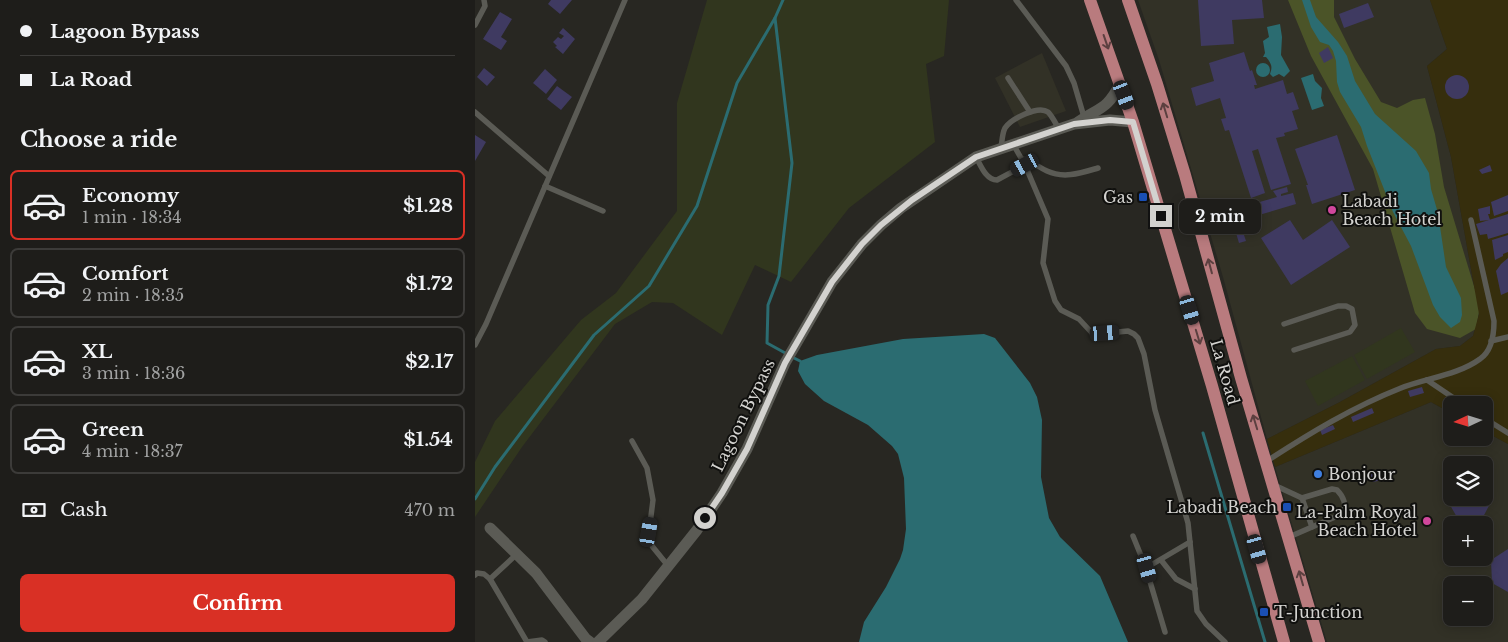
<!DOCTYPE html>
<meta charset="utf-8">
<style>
body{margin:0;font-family:"Libre Baskerville",serif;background:#262623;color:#f1f3f6;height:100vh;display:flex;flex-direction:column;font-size:19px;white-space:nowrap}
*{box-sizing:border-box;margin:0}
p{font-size:16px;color:#a1a2a2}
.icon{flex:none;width:28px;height:28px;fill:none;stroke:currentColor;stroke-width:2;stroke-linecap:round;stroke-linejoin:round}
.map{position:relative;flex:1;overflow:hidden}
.side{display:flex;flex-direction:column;background:#1e1d1a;width:475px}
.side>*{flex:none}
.guide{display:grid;align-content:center;height:110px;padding:0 20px;background:#1e1d1a}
.needle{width:32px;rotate:266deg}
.fabs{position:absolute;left:968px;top:396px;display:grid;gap:10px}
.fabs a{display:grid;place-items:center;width:50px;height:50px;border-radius:8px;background:#1e1d1a;box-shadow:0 2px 12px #0003,0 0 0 1px #3c3b39;font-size:25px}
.end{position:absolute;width:22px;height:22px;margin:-11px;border:6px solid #d3d2cf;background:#111;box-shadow:0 0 0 2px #111}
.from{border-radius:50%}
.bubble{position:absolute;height:35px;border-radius:8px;background:#1e1d1a;box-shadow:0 2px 12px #0003,0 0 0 1px #3c3b39;font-size:16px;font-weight:700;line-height:35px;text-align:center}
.car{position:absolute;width:15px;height:30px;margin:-15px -8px;border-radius:6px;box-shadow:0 0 4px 1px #0007;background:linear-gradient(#222 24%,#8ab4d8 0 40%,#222 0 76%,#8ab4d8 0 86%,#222 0)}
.guide b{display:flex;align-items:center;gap:18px;height:48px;font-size:19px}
.guide b+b{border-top:1px solid #3c3b39}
.guide i{width:12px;height:12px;background:#f1f3f6}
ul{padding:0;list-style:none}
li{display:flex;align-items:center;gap:15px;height:70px;margin:0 10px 8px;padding:0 10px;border:2px solid #3c3b39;border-radius:8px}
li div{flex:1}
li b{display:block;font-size:19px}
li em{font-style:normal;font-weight:700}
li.on{border-color:#d93025}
li>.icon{width:45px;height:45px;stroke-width:1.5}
h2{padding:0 20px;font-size:22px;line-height:60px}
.pay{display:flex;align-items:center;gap:12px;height:55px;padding:0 20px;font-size:19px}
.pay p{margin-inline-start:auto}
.primary-button{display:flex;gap:10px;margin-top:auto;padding:10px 20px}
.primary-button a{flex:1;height:58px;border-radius:8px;background:#d93025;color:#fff;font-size:20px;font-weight:700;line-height:58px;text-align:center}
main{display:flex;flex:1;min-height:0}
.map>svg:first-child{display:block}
.built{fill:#323126;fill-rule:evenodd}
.green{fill:#31361e}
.forest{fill:#4b5428}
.sand{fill:#362e0d}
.water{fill:#2b6c71}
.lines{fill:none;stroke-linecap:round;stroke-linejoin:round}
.stream{stroke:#2b6c71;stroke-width:3}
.building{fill:#3f3a61}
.lane{stroke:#5b5b55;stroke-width:5.5}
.street{stroke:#5b5b55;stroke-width:11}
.primary{stroke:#b97b7e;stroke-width:12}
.oneway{stroke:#5c4040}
.route{stroke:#d3d2cf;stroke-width:6}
.transit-dot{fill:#1a4fb4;stroke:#10100e;stroke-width:2}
.hotel-dot{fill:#d1479c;stroke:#10100e;stroke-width:2}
.shop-dot{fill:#3f7fe0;stroke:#10100e;stroke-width:2}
.labels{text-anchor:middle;stroke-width:4;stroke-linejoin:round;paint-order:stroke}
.poi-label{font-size:16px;fill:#d3d2cf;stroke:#10100e;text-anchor:end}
.street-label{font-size:16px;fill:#d3d2cf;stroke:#10100e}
</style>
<main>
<section class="side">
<div class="guide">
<b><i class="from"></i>Lagoon Bypass</b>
<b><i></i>La Road</b>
</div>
<h2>Choose a ride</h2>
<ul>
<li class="on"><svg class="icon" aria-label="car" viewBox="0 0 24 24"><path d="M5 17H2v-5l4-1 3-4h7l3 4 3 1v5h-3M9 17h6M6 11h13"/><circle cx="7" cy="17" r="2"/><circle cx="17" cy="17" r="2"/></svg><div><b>Economy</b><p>1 min · 18:34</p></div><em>$1.28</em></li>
<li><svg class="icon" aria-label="car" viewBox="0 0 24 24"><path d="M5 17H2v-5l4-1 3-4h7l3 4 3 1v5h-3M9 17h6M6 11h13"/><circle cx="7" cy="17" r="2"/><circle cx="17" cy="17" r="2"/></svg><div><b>Comfort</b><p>2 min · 18:35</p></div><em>$1.72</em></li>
<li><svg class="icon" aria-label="car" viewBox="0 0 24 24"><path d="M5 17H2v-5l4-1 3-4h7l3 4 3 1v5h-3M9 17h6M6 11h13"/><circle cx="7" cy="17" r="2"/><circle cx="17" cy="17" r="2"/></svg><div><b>XL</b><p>3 min · 18:36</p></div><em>$2.17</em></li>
<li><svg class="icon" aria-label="car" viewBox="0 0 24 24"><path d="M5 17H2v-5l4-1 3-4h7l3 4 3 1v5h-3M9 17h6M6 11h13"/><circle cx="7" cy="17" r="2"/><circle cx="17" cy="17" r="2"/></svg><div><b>Green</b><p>4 min · 18:37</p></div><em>$1.54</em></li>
</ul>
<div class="pay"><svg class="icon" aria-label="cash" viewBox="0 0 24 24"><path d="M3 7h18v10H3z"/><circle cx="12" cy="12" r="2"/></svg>Cash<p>470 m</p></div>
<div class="primary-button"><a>Confirm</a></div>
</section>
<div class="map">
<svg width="1033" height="642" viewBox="0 0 1033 642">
<rect width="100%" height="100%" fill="#282722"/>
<g class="built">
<polygon points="663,0 955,0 972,49 952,66 976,157 1004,314 998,336 985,346 961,349 865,402 792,439 748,277 684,60"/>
<polygon points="567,53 591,111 545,127 520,78"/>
<path d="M956,402L976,413V438H1009V431L1033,444V642H852L800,467ZM976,465H1009V498H976ZM976,525H1009V558H976ZM976,585H1009V618H976Z"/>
</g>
<g class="green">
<polygon points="232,0 474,0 469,56 451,64 460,142 374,208 316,282 280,265 247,335 198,303 177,302 140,324 47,447 0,517 0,462 20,421 106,320 141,293 202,211 202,103"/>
<polygon points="926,328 940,352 892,379 879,355"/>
<polygon points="877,356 890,380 843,406 830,381"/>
</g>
<polygon class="forest" points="813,0 859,0 859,17 880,59 906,102 922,108 938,100 950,98 960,134 969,187 1005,306 1001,329 985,338 952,329 940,313 898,169 836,56"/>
<polygon class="sand" points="955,0 1033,0 1033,444 1009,431 1009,405 976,405 976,413 956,402 800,467 792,439 865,402 961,349 985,346 998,336 1004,314 976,157 952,66 972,49"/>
<g class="water">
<polygon points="827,0 835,0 841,17 863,42 872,56 880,81 900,114 941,151 954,173 956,189 963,213 971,267 986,298 987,315 985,322 976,328 965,317 958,305 936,246 918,212 892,146 886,127 865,92 862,82 861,61 858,51 854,45 845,42 836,27"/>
<path d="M805,24L807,37L806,55L815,71L809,77L804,74L798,77L795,74C798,66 796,63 791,57H788L790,53L788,41L794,37L792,27Z"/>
<circle cx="788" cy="70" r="7"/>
<polygon points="838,74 840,81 847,88 846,98 849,106 837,110 826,78"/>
<polygon points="509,334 520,338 555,383 562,397 567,420 566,477 574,518 585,537 625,576 653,642 384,642 389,622 411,587 425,559 428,550 431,529 429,478 423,454 417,446 393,425 349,401 330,384 323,371 325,361 342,355 428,339"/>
</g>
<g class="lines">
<g class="stream">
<polyline points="308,0 300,18 317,163 304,276 293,305 292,343 312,354"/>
<polyline points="317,357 325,361"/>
<polyline points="728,433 790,642"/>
<polyline points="0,499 20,467 119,335 174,286 222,206 262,83 300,18"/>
</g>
</g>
<g class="building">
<polygon points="76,0 97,0 85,14 73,4"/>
<polygon points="723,0 787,0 789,18 757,20 759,44 726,46"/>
<polygon points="893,3 899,17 869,28 864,14"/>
<polygon points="25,12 37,19 26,37 32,41 26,50 8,39"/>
<polygon points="88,28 100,39 88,54 80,47 82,46 78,42 83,37 86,39 89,36 84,33"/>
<polygon points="853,47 858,58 849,63 844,53"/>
<polygon points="769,52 775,71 777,70 782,85 779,85 780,89 808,80 812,94 818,92 824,109 817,111 823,129 809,133 810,136 801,138 816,184 796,190 783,149 777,151 790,193 776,198 754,130 750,131 746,119 751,118 745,98 721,106 716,88 739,81 734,63"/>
<polygon points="9,68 20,77 12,86 2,77"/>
<polygon points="70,69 82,80 71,94 58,83"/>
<circle cx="982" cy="87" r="12"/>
<polygon points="82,86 97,97 86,110 72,99"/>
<polygon points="0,135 11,142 0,161"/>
<polygon points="862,135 880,190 837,204 831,185 833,185 820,149"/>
<polygon points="1015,165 1017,171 1007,174 1004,170"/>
<polygon points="812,187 813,192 806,194 806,196 818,193 821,204 784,215 781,203 802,197 798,191"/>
<polygon points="1033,195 1033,211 1019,216 1016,202"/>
<polygon points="1015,206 1015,214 1013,214 1015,220 1005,221 1003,209"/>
<polygon points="1033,214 1033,233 1013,239 1012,234 1005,235 1001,224"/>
<polygon points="764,220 771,241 764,243 758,223"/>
<polygon points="815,220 828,240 857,220 875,247 816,285 786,238"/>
<polygon points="1033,235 1033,252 1028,254 1028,256 1020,260 1017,240"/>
<polygon points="1033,258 1033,292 1026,295 1021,271 1026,264"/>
<polygon points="947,387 949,393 935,397 933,391"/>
<polygon points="897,408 899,413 878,422 876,417"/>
<polygon points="858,425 860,429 847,435 845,430"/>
<polygon points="902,472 907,480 898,482 895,474"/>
<polygon points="1009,482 1018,498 1007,519 983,519 971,498 976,489 976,498 1009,498"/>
<polygon points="1033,549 1033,592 1017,583 1016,560"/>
</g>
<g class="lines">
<g class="lane">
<polyline points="541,0 591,66 599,83 609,117"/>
<polyline points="0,25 10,6 9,0"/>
<polyline points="533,78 555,112"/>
<polyline points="0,112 74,176"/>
<polyline points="538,144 550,165 573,219 568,263 580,301 586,310 604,319 617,333 623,334 653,331 659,334 663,338 669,354 680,410 713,523 722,611 731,624 750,642"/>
<path d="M526,148C527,142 527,134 530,128C536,119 563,105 573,112C577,116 581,124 584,129"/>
<path d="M501,157C506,166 511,180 522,180L550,165"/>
<path d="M547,159C557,161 563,167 572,171C589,179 606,173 623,168"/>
<polyline points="70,186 128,211"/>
<polyline points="809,324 863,306 871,306 877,309 880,325 875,332 819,350"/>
<polyline points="1016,341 1033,337"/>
<polyline points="0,345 11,324 150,0"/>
<polyline points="952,380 989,405"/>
<polyline points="1009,418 1033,433"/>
<polyline points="157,441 172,468 178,500 174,532 177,546 194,567"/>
<path d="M792,461C835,433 878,407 926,388C952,378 983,375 1005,359C1017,351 1019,334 1019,321L996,220"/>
<path d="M799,485L827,498L857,489L862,490C868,496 873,506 867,514L814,537"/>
<polyline points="827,498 837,527"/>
<polyline points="658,536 671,568 715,542"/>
<polyline points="686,560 701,579 720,589"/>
<polyline points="671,568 690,632"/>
<polyline points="0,575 2,573 9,574 15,579 52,642"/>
<polyline points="15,579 42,554"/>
<polyline points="52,642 67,640 70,642"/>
</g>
<g class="street">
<path d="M603,122C625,107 632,110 645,84"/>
<polyline points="15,528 61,573 111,639 115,642"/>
<polyline points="123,642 167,599 222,530 247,493 272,449 310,363 357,282 387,244 406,225 426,208 501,157 599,124 635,120 658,122"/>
</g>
<g class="primary">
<polyline points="615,0 658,122 737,386 809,642"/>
<polyline points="653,0 682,84 710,175 766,378 844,642"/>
</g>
</g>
<defs><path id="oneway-shaft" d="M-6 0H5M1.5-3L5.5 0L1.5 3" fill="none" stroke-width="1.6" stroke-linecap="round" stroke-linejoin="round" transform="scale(1.25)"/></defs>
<g class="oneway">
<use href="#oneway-shaft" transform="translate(631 42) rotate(71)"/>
<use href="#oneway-shaft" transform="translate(690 110) rotate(-107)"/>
<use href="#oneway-shaft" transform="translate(735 266) rotate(-105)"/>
<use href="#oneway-shaft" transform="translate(723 337) rotate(73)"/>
<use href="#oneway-shaft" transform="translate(780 422) rotate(-107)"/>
<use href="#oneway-shaft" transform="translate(826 578) rotate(-106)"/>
</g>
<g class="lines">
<polyline class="route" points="230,518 247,493 272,449 310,363 357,282 387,244 406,225 437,200 501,157 599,124 635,120 658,122 686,216"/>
</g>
<g class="transit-dot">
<rect x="663" y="192" width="10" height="10" rx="2.5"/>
<rect x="807" y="502" width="10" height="10" rx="2.5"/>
<rect x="784" y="607" width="10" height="10" rx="2.5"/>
</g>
<g class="hotel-dot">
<circle cx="857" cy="210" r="5"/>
<circle cx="952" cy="521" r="5"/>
</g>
<circle class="shop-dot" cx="843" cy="474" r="5"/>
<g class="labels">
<g class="poi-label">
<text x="658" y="203">Gas</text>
<text x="867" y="207" text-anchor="start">Labadi<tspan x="867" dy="18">Beach Hotel</tspan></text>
<text x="853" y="480" text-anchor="start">Bonjour</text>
<text x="802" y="513">Labadi Beach</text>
<text x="942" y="518">La-Palm Royal<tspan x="942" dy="18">Beach Hotel</tspan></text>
<text x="799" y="618" text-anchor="start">T-Junction</text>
</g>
<g class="street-label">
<text transform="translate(750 372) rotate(74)" y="6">La Road</text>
<text transform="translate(268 415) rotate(-64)" y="6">Lagoon Bypass</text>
</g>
</g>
</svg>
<div class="fabs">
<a><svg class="needle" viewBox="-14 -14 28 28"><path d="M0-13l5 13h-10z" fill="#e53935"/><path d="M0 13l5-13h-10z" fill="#a1a2a2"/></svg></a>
<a><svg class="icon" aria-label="layers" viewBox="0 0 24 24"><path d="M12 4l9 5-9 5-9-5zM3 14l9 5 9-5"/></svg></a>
<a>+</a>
<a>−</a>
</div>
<i class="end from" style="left:230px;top:518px"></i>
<i class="end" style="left:686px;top:216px"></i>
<div class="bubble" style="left:704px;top:199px;width:82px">2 min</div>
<i class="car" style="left:649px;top:95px;rotate:159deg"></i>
<i class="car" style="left:550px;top:165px;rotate:242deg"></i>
<i class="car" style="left:715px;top:310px;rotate:163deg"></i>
<i class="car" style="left:630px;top:333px;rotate:86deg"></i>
<i class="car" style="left:174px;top:532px;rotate:10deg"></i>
<i class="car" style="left:782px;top:549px;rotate:164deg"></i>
<i class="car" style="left:672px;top:568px;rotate:164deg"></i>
</div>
</main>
